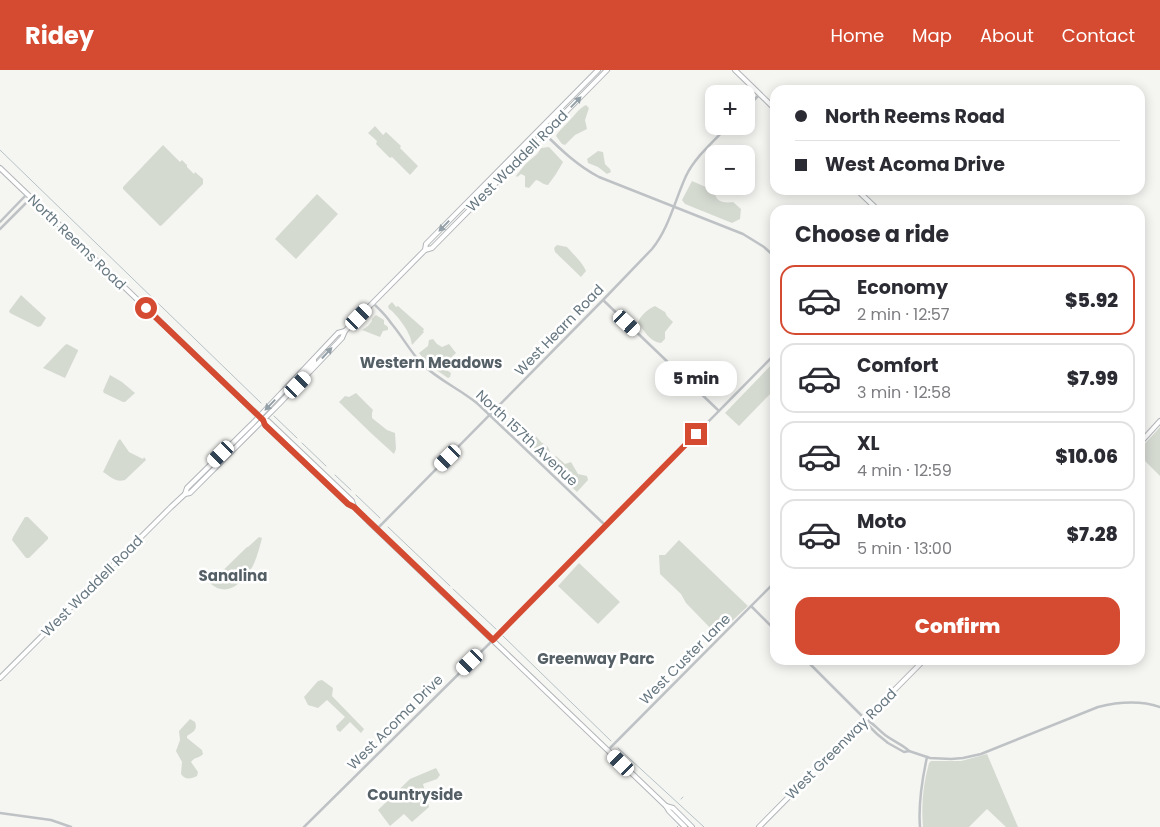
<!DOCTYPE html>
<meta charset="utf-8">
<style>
body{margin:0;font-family:Poppins,sans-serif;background:#f7f7f7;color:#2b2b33;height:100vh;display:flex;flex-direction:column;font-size:19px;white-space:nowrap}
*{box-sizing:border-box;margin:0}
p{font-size:16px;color:#7c7c81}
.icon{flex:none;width:28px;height:28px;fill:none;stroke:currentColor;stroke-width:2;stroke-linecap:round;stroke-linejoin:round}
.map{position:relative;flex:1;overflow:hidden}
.details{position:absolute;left:770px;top:135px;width:375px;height:460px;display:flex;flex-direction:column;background:#fff;border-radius:15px;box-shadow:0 2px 12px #0003}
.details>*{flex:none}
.banner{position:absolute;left:770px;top:15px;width:375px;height:110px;border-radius:15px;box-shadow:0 2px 12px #0003;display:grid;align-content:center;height:110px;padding:0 25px;background:#fff}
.controls{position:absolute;left:705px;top:15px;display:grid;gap:10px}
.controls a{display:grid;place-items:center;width:50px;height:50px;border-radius:10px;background:#fff;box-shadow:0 2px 12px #0003;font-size:25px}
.end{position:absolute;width:22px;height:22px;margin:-11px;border:6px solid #d54b32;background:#fff;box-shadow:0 0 0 2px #fff}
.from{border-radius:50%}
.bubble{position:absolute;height:35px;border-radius:15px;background:#fff;box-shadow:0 2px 12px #0003;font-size:16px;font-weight:800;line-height:35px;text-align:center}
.car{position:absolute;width:15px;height:30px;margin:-15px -8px;border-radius:6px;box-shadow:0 0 4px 1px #0007;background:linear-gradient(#fff 24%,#345 0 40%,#fff 0 76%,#345 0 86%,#fff 0)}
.banner b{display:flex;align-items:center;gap:18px;height:48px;font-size:19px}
.banner b+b{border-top:1px solid #e1e1e2}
.banner i{width:12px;height:12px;background:#2b2b33}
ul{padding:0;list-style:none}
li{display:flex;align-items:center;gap:15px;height:70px;margin:0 10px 8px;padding:0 15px;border:2px solid #e1e1e2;border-radius:15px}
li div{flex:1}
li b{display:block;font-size:19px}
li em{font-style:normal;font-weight:800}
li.current{border-color:#d54b32}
li>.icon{width:45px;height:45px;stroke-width:1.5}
h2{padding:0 25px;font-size:22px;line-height:60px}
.button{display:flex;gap:10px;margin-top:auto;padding:10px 25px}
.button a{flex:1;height:58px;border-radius:15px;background:#d54b32;color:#fff;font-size:20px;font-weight:800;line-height:58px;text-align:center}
header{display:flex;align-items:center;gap:30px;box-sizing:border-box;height:70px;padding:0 25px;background:#d54b32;color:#fff}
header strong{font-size:24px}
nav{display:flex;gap:28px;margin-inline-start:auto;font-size:18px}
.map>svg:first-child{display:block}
.green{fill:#d5dad1}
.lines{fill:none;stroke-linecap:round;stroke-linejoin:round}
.stream{stroke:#b6c2c5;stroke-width:1}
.major-casing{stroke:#b2b6b9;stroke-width:6}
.minor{stroke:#bec2c5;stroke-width:2.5}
.major{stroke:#fff;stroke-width:4}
.oneway{fill:#94a0a7}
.route{stroke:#d54b32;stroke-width:6}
.labels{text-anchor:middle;stroke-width:5;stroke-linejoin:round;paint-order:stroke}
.street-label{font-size:14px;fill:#667781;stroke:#fff}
.neighbourhood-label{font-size:15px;font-weight:bold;fill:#545f66;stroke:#fff}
</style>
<header>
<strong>Ridey</strong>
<nav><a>Home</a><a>Map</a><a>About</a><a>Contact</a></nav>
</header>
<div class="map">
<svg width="1160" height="757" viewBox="0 0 1160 757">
<rect width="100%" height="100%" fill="#f5f5f2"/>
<g class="green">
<path d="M586,35L589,38L585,50L587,59L575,65L565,75L562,74L556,66C560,59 565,56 570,50C576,44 578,39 586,35Z"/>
<polygon points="375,56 383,65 386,62 401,76 400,78 418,96 410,105 392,87 390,88 376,74 377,71 368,63"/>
<polygon points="163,75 180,92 182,90 187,95 187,97 194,104 195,102 203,109 203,114 162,155 160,156 123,119 123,117"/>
<path d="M549,77L563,92L556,104L548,115C543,115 541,111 536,110L529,118L525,117V106L521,104L517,107L516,106C518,103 526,93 530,90C535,86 538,84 541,78Z"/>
<polygon points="598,81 603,82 605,94 610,99 611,102 607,104 598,97 588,93 587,89"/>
<path d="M692,111L708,118L715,124C717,133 726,133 733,132L741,139L740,149L732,153L685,134L682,130Z"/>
<polygon points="317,124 338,144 296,189 275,169"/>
<path d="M557,175L567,177C573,184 583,193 586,201L581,207L555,182L554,178Z"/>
<polygon points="21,225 46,248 41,256 38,257 10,243 9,241"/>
<path d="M392,232L396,237L398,236L424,259L423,261L424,262L412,275C411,272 411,269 410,267C408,260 395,242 389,239L388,236Z"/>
<path d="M655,236L665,242L667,246L673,252L665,262V269L661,273C650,272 644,261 638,252C641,245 648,239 655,236Z"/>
<polygon points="376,245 384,250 384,254 388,257 388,260 383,261 380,267 362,260 368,256 372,251 372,249"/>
<polygon points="433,269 437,274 442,277 449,274 456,283 443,295 445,299 451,303 450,307 448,308 429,295 419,283 428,276 429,270"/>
<polygon points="67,274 78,280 78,281 65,308 43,298 65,275"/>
<polygon points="774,292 775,319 739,356 725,343"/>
<polygon points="110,305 122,312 135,323 125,332 123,332 104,323 103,321"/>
<polygon points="356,323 373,340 372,343 372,348 387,360 395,363 396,379 394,384 372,364 339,332 345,326 349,327"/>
<polygon points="1160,357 1160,406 1140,386 1140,379"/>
<path d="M528,364H534L541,372L548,377L550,382L543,388C535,383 538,378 527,373L525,367Z"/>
<path d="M120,369L129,382L143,389L144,387L146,390L125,410C115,413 110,406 103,402L118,371Z"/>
<polygon points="556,386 565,394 571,392 578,404 587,406 588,410 577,422 548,394"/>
<polygon points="25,447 28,447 48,467 48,469 29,488 26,488 12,470 13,467"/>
<path d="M259,467L262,468C259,479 256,493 249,502C239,516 225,527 210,513L247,477H248Z"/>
<polygon points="679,470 748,536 717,565 686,533 681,524 660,504 659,485 665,485"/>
<polygon points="579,493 620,532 598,554 558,516"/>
<polygon points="322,610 333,618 332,626 364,659 361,663 350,652 340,662 337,660 336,656 345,647 327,630 318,638 308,635 304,627 318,611"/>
<path d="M190,649L195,652C198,660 193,662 187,666V668L202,680L203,684C200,688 194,687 191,692L198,702L197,706C191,709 185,710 181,704L182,692L176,681L180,670L179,661Z"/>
<path d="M987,684L1018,757H1006L987,739L969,757H923C921,736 923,714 929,693L931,691H961Z"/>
<polygon points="436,698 440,705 437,709 423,714 429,737 412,752 404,744 390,756 378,740 410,709"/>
</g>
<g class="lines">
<g class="stream">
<polyline points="0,80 261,333"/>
<polyline points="274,346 297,368"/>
<polyline points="302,373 326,396"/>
<polyline points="335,405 351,420"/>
<polyline points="356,425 380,448"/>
<polyline points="388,457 450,516"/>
<polyline points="453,519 496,559"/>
<polyline points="503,566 611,671"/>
<polyline points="618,678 704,757"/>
<polyline points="681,729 683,727"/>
<polyline points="677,757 678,756"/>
</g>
<defs>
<g id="major">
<polyline points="735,0 775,39"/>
<polyline points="0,98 263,350 265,355 348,434 354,437"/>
<polyline points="857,120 878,140"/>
<polyline points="425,180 426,174 598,0"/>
<polyline points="305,307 304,303 314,293 314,289"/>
<polyline points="263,350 268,351 352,431 354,437 368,451 666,736 669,741 685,757"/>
<polyline points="1140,373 1160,351"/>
<polyline points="185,424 187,418 254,352 338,263 345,261"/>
<polyline points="0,608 171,437 185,424 190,423 279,334 342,268 345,261 425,180 432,178 607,0"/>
<polyline points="666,736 673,738 692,757"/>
<polyline points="759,757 924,590"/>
</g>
</defs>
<use href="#major" class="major-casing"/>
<g class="minor">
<polyline points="746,38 760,24"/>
<path d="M544,63C561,80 578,96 599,107L743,164L764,177L775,187"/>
<polyline points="0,152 27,124"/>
<polyline points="0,159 31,128"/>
<polyline points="603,230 719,341"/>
<path d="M373,233C379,239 386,245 391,253C402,266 410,281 421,293C438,310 460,319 478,334L605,455"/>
<path d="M377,459L603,230L652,179C669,158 675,130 686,106C695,87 714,71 728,56"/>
<polyline points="751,536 775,560"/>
<path d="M806,590L865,649C874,653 880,662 888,667C895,672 903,675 909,681"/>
<path d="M866,650L867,654L877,664L888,673L904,682L909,681L930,688L951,689L963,688L981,684L1098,637C1118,632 1139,630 1160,637"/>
<polyline points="608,680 775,512"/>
<polyline points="0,743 51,750 71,757"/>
<polyline points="304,757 493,570 775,284"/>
<path d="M920,757C918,733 922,710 927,687"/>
</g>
<use href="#major" class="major"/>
</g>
<defs><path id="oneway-solid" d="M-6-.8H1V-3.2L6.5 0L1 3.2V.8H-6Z" transform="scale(1.25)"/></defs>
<g class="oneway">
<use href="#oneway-solid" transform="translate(576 32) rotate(-46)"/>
<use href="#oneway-solid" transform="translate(444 156) rotate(134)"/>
<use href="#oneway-solid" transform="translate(327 283) rotate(-47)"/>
<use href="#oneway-solid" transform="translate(270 335) rotate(134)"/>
</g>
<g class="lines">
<polyline class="route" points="146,238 263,350 265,355 348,434 354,437 493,570 696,364"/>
</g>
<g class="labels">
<g class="street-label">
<text transform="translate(517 91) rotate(-45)" y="5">West Waddell Road</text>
<text transform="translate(77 172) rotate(44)" y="5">North Reems Road</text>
<text transform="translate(559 260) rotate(-46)" y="5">West Hearn Road</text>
<text transform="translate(527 368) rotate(43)" y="5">North 157th Avenue</text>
<text transform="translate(92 516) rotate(-45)" y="5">West Waddell Road</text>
<text transform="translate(685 589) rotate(-45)" y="5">West Custer Lane</text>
<text transform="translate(395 652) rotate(-45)" y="5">West Acoma Drive</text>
<text transform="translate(841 674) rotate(-45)" y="5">West Greenway Road</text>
</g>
<g class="neighbourhood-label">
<text x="431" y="298">Western Meadows</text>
<text x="233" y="511">Sanalina</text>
<text x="596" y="594">Greenway Parc</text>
<text x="415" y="730">Countryside</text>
</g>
</g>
</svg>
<div class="controls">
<a>+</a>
<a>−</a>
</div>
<i class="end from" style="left:146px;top:238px"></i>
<i class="end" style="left:696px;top:364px"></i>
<div class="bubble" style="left:655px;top:291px;width:82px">5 min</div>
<i class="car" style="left:359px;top:247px;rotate:44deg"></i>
<i class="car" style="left:627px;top:253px;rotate:133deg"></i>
<i class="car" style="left:298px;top:315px;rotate:44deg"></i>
<i class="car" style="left:221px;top:384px;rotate:225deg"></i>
<i class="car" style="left:448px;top:388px;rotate:225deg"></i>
<i class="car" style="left:470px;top:592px;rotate:226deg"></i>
<i class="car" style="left:621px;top:693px;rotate:314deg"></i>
<div class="banner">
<b><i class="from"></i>North Reems Road</b>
<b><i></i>West Acoma Drive</b>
</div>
<section class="details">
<h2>Choose a ride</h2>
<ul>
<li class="current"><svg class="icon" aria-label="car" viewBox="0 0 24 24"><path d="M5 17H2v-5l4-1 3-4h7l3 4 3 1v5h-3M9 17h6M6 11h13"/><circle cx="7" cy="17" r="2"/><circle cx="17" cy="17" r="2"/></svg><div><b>Economy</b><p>2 min · 12:57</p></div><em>$5.92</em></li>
<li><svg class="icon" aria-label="car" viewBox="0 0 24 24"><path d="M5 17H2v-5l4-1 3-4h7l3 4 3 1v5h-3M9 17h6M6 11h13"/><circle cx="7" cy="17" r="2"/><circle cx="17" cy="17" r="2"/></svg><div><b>Comfort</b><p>3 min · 12:58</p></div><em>$7.99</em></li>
<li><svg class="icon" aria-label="car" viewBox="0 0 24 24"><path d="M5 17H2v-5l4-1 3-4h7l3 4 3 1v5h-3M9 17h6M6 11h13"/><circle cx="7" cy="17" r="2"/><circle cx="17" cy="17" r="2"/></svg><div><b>XL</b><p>4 min · 12:59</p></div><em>$10.06</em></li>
<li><svg class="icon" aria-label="car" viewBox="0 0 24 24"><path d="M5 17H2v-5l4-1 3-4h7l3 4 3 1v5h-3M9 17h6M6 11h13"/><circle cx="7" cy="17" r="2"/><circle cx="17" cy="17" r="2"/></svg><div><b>Moto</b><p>5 min · 13:00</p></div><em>$7.28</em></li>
</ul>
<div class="button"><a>Confirm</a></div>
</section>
</div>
